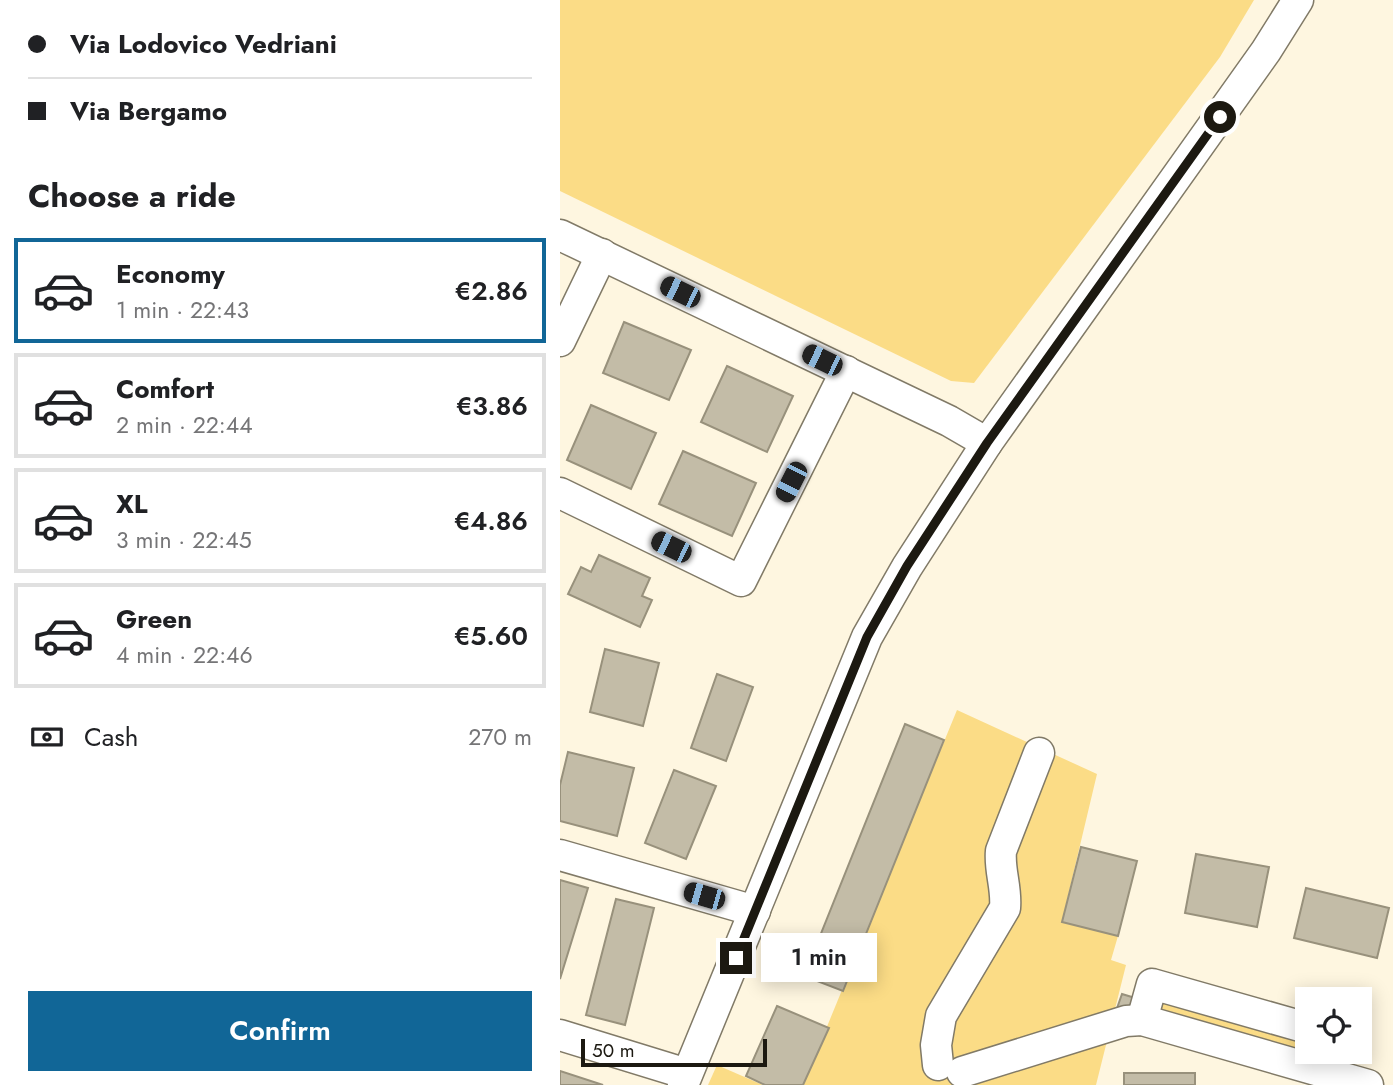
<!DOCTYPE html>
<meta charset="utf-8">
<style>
body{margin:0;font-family:Jost,sans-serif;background:#f6f6f6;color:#202124;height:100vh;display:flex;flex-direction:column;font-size:26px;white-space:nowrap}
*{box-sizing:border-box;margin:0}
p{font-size:23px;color:#757577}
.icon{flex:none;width:38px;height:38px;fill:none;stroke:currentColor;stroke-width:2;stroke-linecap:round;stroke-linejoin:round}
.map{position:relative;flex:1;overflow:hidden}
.details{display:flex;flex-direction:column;background:#fff;width:560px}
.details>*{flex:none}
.top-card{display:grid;align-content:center;height:154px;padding:0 28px;background:#fff}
.tools{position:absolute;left:735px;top:987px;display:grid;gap:14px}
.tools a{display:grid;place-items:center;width:77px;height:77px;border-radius:0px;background:#fff;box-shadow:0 4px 18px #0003;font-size:35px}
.scale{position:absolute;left:21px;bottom:18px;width:186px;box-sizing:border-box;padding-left:7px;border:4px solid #1c1911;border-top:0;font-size:19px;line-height:24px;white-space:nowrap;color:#1c1911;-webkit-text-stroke:5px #fff;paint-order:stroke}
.end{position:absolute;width:32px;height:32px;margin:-16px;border:9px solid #1c1911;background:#fff;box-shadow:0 0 0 4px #fff}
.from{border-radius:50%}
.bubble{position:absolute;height:49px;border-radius:0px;background:#fff;box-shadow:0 4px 18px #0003;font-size:23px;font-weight:600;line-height:49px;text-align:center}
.car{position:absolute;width:21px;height:42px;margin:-21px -10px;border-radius:9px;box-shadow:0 0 5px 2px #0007;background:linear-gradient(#222 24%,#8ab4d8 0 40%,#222 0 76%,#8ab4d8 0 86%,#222 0)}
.top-card b{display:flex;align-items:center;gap:24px;height:66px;font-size:26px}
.top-card b+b{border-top:2px solid #e0e0e0}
.top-card i{width:18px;height:18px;background:#202124}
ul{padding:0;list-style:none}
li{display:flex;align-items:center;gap:21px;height:105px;margin:0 14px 10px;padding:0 14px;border:4px solid #e0e0e0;border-radius:0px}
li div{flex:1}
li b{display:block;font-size:26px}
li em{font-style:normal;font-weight:600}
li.selected{border-color:#116697}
li>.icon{width:63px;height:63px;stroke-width:1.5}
h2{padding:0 28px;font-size:32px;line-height:84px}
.pay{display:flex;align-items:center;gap:18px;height:77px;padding:0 28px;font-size:26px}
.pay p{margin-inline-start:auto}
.cta{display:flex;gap:14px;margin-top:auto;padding:14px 28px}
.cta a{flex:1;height:80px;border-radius:0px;background:#116697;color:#fff;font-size:28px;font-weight:600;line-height:80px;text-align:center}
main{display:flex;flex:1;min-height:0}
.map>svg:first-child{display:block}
.green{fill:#fbdc86}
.building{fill:#c3bca7;stroke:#98917c;stroke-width:2}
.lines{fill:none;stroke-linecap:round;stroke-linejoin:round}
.minor-casing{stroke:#817a67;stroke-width:33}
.minor{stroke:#fff;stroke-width:30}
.route{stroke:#1c1911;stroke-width:9}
</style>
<main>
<section class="details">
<div class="top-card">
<b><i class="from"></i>Via Lodovico Vedriani</b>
<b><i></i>Via Bergamo</b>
</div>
<h2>Choose a ride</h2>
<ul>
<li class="selected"><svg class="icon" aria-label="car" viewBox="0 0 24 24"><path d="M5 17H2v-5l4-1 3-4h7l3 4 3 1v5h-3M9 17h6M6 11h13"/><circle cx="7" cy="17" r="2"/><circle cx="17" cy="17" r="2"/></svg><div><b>Economy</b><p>1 min · 22:43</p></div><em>€2.86</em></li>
<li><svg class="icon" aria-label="car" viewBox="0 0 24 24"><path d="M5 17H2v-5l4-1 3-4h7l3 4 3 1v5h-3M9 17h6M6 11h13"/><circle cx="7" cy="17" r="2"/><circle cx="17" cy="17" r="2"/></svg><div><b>Comfort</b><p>2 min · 22:44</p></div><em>€3.86</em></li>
<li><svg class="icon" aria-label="car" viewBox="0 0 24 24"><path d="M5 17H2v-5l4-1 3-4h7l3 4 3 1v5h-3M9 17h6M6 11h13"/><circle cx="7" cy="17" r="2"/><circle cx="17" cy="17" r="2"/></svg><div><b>XL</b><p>3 min · 22:45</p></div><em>€4.86</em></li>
<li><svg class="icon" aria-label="car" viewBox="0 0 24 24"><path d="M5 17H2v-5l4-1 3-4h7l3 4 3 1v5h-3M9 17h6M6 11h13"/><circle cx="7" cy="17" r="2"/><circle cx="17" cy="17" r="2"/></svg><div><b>Green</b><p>4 min · 22:46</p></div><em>€5.60</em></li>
</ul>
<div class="pay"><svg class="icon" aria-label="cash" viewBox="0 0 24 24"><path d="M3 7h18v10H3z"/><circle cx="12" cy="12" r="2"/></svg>Cash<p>270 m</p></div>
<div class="cta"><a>Confirm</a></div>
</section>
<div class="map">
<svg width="833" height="1085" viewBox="0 0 833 1085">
<rect width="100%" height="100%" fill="#fef6e0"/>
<g class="green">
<polygon points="0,0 694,0 660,57 414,383 391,381 0,191"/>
<polygon points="397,710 537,774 502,921 558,936 551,960 566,965 536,1085 243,1085"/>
<polygon points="592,984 747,1028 747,1052 780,1052 774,1075 582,1020"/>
<polygon points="157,1065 203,1085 148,1085"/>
</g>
<g class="building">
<polygon points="64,322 131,350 109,400 43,373"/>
<polygon points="167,366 233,396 207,452 141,422"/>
<polygon points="31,405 96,433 71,489 7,460"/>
<polygon points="123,451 196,483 172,536 99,504"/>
<polygon points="39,555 90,578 82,596 92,600 80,627 8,594 21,567 31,572"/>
<polygon points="45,649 99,663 83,726 30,712"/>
<polygon points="157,674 193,687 166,761 131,748"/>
<polygon points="345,724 384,740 283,991 244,976"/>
<polygon points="8,752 74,768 57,836 0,821 0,785"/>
<polygon points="114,770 156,786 126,859 85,843"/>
<polygon points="521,847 577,861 558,936 502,922"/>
<polygon points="636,854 709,867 697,927 625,913"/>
<polygon points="0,880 28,888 0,979"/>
<polygon points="746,888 829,908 817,958 734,938"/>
<polygon points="56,899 94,908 65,1025 26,1015"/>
<polygon points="562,994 575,998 569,1015 556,1011"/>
<polygon points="217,1006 269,1028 243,1085 205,1085 186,1076"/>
<polygon points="0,1071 43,1085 0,1085"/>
<rect x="564" y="1073" width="71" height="12"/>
</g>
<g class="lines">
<defs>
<g id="minor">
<polyline points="0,235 389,421 427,443"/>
<polyline points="0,341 42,254"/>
<polyline points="0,493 181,581 286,371"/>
<polyline points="0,855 195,911"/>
<polyline points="582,1020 592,984 747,1028"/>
<polyline points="0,1035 127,1074"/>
<path d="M378,1065L376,1045L381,1016L445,908C447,888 439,870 441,851L479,753"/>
<polyline points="402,1072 566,1021 582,1020 808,1085"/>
<polyline points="123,1085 307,637 347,567 427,443 706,51 738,0"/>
</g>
</defs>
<use href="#minor" class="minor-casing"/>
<use href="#minor" class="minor"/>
</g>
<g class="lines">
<polyline class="route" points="176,958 307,637 347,566 427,443 660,117"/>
</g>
</svg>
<div class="tools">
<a><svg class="icon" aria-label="locate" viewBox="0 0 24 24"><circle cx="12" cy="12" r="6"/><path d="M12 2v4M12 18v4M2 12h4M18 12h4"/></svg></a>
</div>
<div class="scale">50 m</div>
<i class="end from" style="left:660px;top:117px"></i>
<i class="end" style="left:176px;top:958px"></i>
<div class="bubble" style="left:201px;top:933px;width:116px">1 min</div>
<i class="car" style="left:120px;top:292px;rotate:296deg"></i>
<i class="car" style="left:262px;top:360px;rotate:296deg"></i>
<i class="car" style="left:231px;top:482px;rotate:207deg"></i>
<i class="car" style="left:111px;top:547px;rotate:296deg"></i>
<i class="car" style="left:144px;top:896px;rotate:286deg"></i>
</div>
</main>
